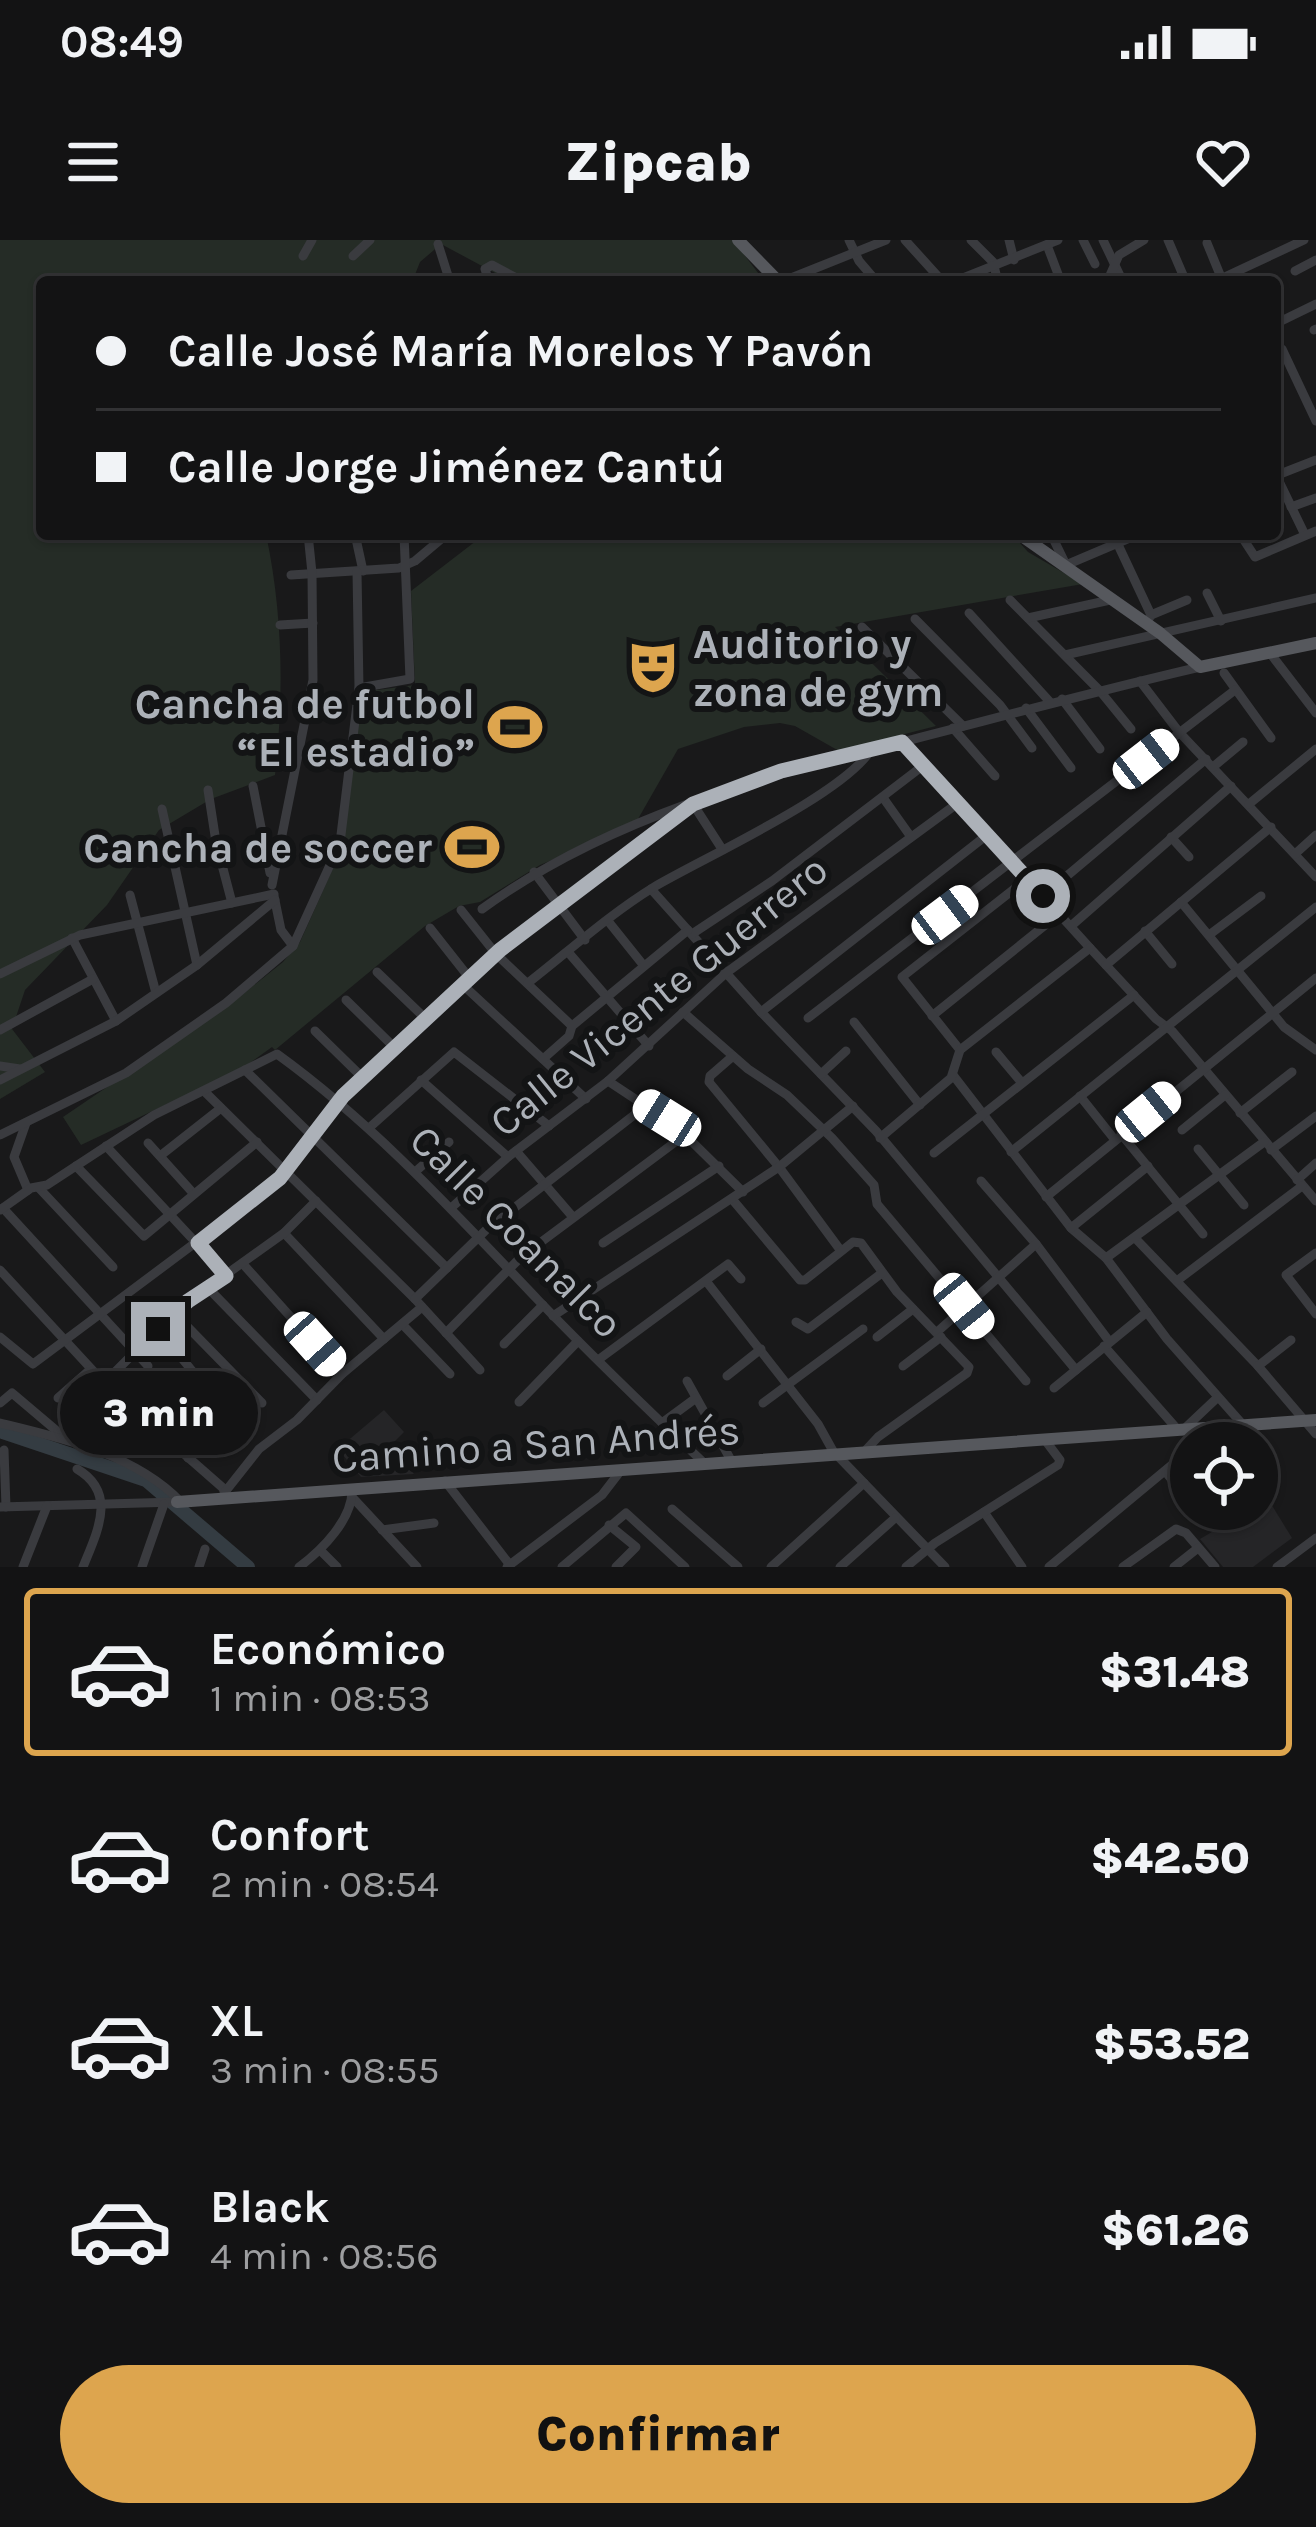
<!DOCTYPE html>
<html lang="es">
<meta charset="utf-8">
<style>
body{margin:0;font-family:Karla,sans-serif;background:#202022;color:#f1f3f6;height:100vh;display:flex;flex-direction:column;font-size:45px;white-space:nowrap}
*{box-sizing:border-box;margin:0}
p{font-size:39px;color:#9d9ea0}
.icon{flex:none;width:66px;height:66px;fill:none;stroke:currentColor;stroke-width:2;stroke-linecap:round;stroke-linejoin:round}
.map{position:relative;height:1327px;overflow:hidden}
.sheet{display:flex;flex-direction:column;background:#131314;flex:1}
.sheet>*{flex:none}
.top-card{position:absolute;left:36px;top:36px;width:1245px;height:264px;border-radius:12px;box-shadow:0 3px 9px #0004,0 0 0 3px #323234;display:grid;align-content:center;height:264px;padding:0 60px;background:#131314}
.fabs{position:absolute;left:1170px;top:1182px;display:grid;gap:24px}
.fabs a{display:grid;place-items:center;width:108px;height:108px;border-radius:50%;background:#131314;box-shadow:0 3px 9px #0004,0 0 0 3px #323234;font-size:60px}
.end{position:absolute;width:54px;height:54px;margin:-27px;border:15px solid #acb1b8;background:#111;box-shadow:0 0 0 6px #111}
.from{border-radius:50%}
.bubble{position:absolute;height:84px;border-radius:42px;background:#131314;box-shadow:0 3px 9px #0004,0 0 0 3px #323234;font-size:39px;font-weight:800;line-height:84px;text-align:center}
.car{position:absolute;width:36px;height:72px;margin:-36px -18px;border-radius:15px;box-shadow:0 0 9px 3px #0007;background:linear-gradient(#fff 24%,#345 0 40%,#fff 0 76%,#345 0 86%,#fff 0)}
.top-card b{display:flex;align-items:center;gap:42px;height:114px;font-size:45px}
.top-card b+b{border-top:3px solid #323234}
.top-card i{width:30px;height:30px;background:#f1f3f6}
ul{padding:21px 0 0;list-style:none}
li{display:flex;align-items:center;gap:36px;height:168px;margin:0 24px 18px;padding:0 36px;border:6px solid transparent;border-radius:12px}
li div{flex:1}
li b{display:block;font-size:45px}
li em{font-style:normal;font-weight:800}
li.active{border-color:#dda54e}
li>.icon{width:108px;height:108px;stroke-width:1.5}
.cta{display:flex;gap:24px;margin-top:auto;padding:24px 60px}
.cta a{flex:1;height:138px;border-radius:72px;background:#dda54e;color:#111;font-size:48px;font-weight:800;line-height:138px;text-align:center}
.status{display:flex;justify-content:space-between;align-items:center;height:84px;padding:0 60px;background:#131314;direction:ltr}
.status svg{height:33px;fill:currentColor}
header{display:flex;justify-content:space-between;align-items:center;height:156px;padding:0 60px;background:#131314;font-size:54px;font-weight:800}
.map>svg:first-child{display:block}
.built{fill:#252527}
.green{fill:#252c26}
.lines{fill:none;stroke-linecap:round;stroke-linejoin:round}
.river{stroke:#343c42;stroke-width:14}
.minor{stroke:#3a3b3f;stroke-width:9}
.major{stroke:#56585d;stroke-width:12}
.route{stroke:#acb1b8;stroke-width:15}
.labels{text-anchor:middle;stroke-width:12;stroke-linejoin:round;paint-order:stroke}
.poi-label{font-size:42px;font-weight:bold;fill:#acb1b8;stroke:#131415;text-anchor:end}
.street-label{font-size:42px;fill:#acb1b8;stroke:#131415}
</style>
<div class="status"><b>08:49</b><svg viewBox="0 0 49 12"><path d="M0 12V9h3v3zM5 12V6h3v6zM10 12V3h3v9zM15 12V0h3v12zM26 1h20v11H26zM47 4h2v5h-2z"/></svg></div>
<header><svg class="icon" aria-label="menu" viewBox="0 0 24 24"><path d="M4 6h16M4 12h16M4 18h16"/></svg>Zipcab<svg class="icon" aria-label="heart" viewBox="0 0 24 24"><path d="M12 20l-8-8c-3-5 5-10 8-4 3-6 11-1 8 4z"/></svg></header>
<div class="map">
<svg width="1316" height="1327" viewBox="0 0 1316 1327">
<rect width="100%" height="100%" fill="#19191a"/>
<g class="built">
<polygon points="384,1170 404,1192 391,1205 414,1234 361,1237 338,1209"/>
<polygon points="1268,1259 1292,1298 1253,1327 1223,1327 1200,1299"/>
</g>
<g class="green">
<path d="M0,0H733L765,42H512L441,4L420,22L412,42H42V294H266C283,375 284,454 275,535L211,559L159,590L107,665L25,750L12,789L45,832L0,859Z"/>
<polygon points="485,294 1012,294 1028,312 1083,344 835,387 936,486 839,511 795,486 780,483 744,487 678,509 634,586 540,625 480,662 459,666 425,686 275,810 272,807 243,828 81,905 63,877 238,758 283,722 300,702 343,606 362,452 415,445 411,351"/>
</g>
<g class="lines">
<polyline class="river" points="0,1191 146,1240 248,1327"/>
<g class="minor">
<polyline points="849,0 859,21 877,42"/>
<polyline points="905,0 943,42"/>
<polyline points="971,0 993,22 998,42"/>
<polyline points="1009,0 1014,20"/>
<polyline points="1083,0 1095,24"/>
<polyline points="1103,0 1123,42"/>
<polyline points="1168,0 1186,42"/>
<polyline points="1207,3 1223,42"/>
<polyline points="438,4 450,42"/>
<polyline points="1047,5 1061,42"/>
<polyline points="303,16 312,0"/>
<polyline points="353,16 370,0"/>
<polyline points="1295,31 1316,20"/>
<polyline points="489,42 485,29 492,25 524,42"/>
<polyline points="781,42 886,0"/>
<polyline points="953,42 1058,0"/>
<polyline points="1107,42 1119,15 1144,0"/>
<polyline points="1214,42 1304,0"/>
<polyline points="1275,84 1316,64"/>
<polyline points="1314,90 1316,89"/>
<polyline points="1282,109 1316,181"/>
<polyline points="1275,233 1305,295"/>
<polyline points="1275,236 1316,220"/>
<polyline points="1291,267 1316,258"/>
<polyline points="355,294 363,331"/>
<polyline points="1051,294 1066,325"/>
<polyline points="1113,294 1151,375 1146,384"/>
<polyline points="1240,294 1255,317 1316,291"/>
<polyline points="1066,325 1139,294"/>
<polyline points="291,335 399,328 415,321 447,294"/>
<polyline points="1207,353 1221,381"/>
<polyline points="1010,360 1100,451 1131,489"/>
<polyline points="969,373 1050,462"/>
<polyline points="1151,375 1187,360"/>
<polyline points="1028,378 1110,360"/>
<polyline points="915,379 1000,465 1032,508"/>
<polyline points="280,385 313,383"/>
<polyline points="862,387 963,486"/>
<polyline points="1270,413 1316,473"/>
<polyline points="1065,415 1316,358"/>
<polyline points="1224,433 1271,498"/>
<polyline points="1140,441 1179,492 1316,637"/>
<polyline points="359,448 410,439 404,294"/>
<polyline points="1062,459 1100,509"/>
<polyline points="1026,468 1071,528"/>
<polyline points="953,488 995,536"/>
<polyline points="903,502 1090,708 1156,779 1172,791 1316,961"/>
<polyline points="1213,527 1243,502"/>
<polyline points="253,546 270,633"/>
<polyline points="208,550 216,602 232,663"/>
<polyline points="884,559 911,597"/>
<polyline points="693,564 722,609"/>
<polyline points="1249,564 1316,509"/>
<polyline points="162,569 197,725"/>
<polyline points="1171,597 1189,617"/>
<polyline points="1295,614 1316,595"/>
<polyline points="534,632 585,700"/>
<polyline points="272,645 313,440 312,333 308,294"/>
<polyline points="651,649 761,772 876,891 1076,1130"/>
<polyline points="130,655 156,753"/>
<polyline points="274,656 281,690 293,706"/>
<polyline points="1043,656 1206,519"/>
<polyline points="1181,662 1284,787 1316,810"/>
<path d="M482,669C608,578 757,538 906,501C1004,476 1101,450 1200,427"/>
<polyline points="461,670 496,714 572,786"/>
<polyline points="608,681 644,726"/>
<polyline points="1071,686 1231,546"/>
<polyline points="430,688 471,740"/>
<polyline points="1145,691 1172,724"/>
<polyline points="692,694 772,641 924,525"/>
<polyline points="1209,695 1261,656"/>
<polyline points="72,698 116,781"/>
<polyline points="568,712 649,806"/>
<polyline points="1106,725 1271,587"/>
<polyline points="377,732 427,780"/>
<polyline points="0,734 80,695 274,654"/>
<path d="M528,743C569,711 610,674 654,647C703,618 847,553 872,508"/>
<polyline points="464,746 586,859"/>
<polyline points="346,760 396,809"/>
<polyline points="683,772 748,829 787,855 832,898 874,945 877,964 1026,1141"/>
<polyline points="761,772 987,595"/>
<polyline points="932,776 1059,674"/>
<polyline points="808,778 1235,450"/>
<polyline points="854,782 920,865"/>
<polyline points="0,790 93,739"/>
<polyline points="315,791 363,838"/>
<polyline points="960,810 902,737 1027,639"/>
<polyline points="996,812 1022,843"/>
<polyline points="733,816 710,836 709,842 779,927 841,1011"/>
<polyline points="543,819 569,796 572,786 688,690"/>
<polyline points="0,826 20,829"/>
<polyline points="245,830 447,1028"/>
<polyline points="821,834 846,811"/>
<polyline points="953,835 1071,988 1106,1018 1167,1099 1244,1186"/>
<polyline points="0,840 116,781 197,725 275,660"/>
<polyline points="421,840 508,917"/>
<polyline points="608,841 676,886 743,952"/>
<polyline points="205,852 415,1059 480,1130"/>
<polyline points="1080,856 1115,900"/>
<polyline points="1240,873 1292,832"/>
<polyline points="26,883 14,917 28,950"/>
<polyline points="369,888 454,812 549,886"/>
<polyline points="1182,890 1225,855"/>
<polyline points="1121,894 1203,994"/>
<polyline points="0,895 126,833 226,763 293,706 340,603 359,448 357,332"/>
<polyline points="880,898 951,838 960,810 1090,708"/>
<polyline points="148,903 193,953"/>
<polyline points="106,906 227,1036"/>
<polyline points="1198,909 1244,965"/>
<polyline points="1271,910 1316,876"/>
<polyline points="516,911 572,976"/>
<polyline points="1011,912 1316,667"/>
<polyline points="934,913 1134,755"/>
<polyline points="160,916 221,868"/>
<polyline points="76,926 144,996 257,902"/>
<polyline points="415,932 449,902"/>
<polyline points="1297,940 1316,923"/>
<polyline points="981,941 1036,1004 1109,1101"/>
<polyline points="39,948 113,1027"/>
<polyline points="1046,957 1316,738"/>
<polyline points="732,959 800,1040 805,1040 853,1002 861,1003 897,1052 969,1127 967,1133 878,1197 864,1212"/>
<polyline points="3,968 148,1126"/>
<polyline points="451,968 508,917 608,841 726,733 958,563"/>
<path d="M0,970L31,948L47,945L154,875L277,814C375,885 456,974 539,1061C593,1117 648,1170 704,1223"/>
<polyline points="1071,988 1148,926"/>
<polyline points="284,993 384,1099"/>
<polyline points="1135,998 1258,1126 1316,1194"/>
<polyline points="603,1003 719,926"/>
<polyline points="1316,1013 1286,1035 1316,1074"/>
<polyline points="1106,1018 1264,902"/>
<polyline points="243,1024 342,1134"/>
<polyline points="0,1030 109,1148 223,1248 226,1258"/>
<polyline points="1178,1040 1302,946"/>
<polyline points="706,1041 818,1184 833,1211 945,1327"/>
<polyline points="208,1048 317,1160"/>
<polyline points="415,1059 487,989 647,865"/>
<polyline points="175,1074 262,1163"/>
<polyline points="553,1076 779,927 853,866"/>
<polyline points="796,1082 808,1089 882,1033"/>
<polyline points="402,1084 450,1134"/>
<polyline points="158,1089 211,1154"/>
<polyline points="937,1092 1036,1004"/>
<polyline points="446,1093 521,1017 686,894"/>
<polyline points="0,1097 33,1124 262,953 286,930 343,856 500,709 693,564"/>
<polyline points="877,1097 913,1069"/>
<polyline points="504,1104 543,1065"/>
<polyline points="1104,1106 1178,1190"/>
<polyline points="598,1120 728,1024 741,1039"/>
<polyline points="903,1126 941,1097"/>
<polyline points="1258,1126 1291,1100"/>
<polyline points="727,1136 761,1109"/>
<polyline points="687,1141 732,1222"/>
<polyline points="1054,1148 1147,1072"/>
<polyline points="58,1158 91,1129"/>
<polyline points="519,1162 578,1101"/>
<polyline points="0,1163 12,1153 64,1197"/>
<polyline points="763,1163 863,1089"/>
<polyline points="86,1174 108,1139 158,1089 189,1061 284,993 316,961"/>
<path d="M0,1183C62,1198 135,1214 181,1262"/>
<polyline points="662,1183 696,1158"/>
<polyline points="1183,1190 1218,1157"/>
<polyline points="1199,1203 1215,1188"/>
<polyline points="4,1210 6,1267"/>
<polyline points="188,1218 210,1191"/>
<path d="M77,1229C118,1253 97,1292 83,1327"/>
<polyline points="1165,1231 1183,1254"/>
<polyline points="445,1241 510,1325"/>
<polyline points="225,1252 259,1209 297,1180 342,1134 422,1067"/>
<polyline points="353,1258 417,1327"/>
<polyline points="0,1267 177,1262"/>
<polyline points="672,1269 738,1327"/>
<polyline points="984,1272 1022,1327"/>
<polyline points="609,1285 636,1307 616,1327"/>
<polyline points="382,1290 434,1283"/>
<polyline points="321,1311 337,1327"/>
<polyline points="23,1327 47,1266"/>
<polyline points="142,1327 164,1264"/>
<polyline points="199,1327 205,1309"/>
<path d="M299,1327C322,1310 353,1279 352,1249"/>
<polyline points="507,1327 602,1255 622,1229"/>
<polyline points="562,1327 626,1273 685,1327"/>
<polyline points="771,1327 864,1243"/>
<polyline points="840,1327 895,1278"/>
<polyline points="906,1327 935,1303 1058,1225 1060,1220 1045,1200"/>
<polyline points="1049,1327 1191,1209"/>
<polyline points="1123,1327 1176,1289 1186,1293 1215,1327"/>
<polyline points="1174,1327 1198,1308"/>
<polyline points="1277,1327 1316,1298"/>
</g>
<g class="major">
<polyline points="738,0 779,42"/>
<polyline points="1019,294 1160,393 1200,427 1316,403"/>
<polyline points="177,1262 1316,1180"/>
</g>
</g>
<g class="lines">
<polyline class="route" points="158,1089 188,1061 226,1036 198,1003 280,938 343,856 500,710 693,564 781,531 902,502 1043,656"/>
</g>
<defs>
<symbol id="theatre-bare" viewBox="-9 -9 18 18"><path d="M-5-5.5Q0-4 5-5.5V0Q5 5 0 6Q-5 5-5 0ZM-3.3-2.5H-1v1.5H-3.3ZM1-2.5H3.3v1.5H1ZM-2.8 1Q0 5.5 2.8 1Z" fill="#dda54e" stroke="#131415" stroke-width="2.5" paint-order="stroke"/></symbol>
<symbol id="stadium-bare" viewBox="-9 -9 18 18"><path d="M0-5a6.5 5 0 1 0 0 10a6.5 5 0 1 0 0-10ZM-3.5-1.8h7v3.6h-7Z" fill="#dda54e" stroke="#131415" stroke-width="2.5" paint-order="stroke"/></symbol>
</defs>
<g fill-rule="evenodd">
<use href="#theatre-bare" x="615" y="389" width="76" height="76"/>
<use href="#stadium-bare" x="477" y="449" width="76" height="76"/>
<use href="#stadium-bare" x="434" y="569" width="76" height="76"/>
</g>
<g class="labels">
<g class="poi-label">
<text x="693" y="418" text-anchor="start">Auditorio y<tspan x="693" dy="48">zona de gym</tspan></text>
<text x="475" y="478">Cancha de futbol<tspan x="475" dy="48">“El estadio”</tspan></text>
<text x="432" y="622">Cancha de soccer</text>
</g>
<g class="street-label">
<text transform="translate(658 755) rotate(-39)" y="15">Calle Vicente Guerrero</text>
<text transform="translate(517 991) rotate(45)" y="15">Calle Coanalco</text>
<text transform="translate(536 1203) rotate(-4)" y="15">Camino a San Andrés</text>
</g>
</g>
</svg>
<div class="fabs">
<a><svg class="icon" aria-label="locate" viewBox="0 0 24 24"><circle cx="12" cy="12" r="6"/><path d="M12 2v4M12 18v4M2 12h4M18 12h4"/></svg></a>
</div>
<i class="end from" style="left:1043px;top:656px"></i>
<i class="end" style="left:158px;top:1089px"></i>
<div class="bubble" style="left:60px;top:1131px;width:198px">3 min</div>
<i class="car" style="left:1146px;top:519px;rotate:52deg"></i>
<i class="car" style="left:945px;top:675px;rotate:53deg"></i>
<i class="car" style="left:1148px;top:872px;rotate:51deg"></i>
<i class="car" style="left:667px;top:878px;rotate:302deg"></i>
<i class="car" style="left:964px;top:1066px;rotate:141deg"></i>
<i class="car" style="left:315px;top:1104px;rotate:138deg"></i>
<div class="top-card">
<b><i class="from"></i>Calle José María Morelos Y Pavón</b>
<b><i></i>Calle Jorge Jiménez Cantú</b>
</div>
</div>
<section class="sheet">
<ul>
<li class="active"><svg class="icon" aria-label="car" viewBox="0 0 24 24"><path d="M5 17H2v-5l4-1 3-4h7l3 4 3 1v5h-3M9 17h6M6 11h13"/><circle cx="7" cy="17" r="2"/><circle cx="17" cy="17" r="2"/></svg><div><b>Económico</b><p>1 min · 08:53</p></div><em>$31.48</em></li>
<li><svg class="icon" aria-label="car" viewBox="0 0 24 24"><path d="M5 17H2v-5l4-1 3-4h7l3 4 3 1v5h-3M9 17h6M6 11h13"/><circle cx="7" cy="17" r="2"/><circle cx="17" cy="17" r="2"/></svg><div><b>Confort</b><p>2 min · 08:54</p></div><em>$42.50</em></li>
<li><svg class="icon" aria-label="car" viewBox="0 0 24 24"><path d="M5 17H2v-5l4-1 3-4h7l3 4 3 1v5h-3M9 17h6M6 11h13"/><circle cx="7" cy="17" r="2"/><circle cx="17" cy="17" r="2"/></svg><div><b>XL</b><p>3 min · 08:55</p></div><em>$53.52</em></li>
<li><svg class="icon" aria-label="car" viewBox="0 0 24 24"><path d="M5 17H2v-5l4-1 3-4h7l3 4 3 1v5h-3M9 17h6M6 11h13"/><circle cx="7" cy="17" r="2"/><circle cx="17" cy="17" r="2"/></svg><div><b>Black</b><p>4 min · 08:56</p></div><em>$61.26</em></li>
</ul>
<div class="cta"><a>Confirmar</a></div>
</section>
